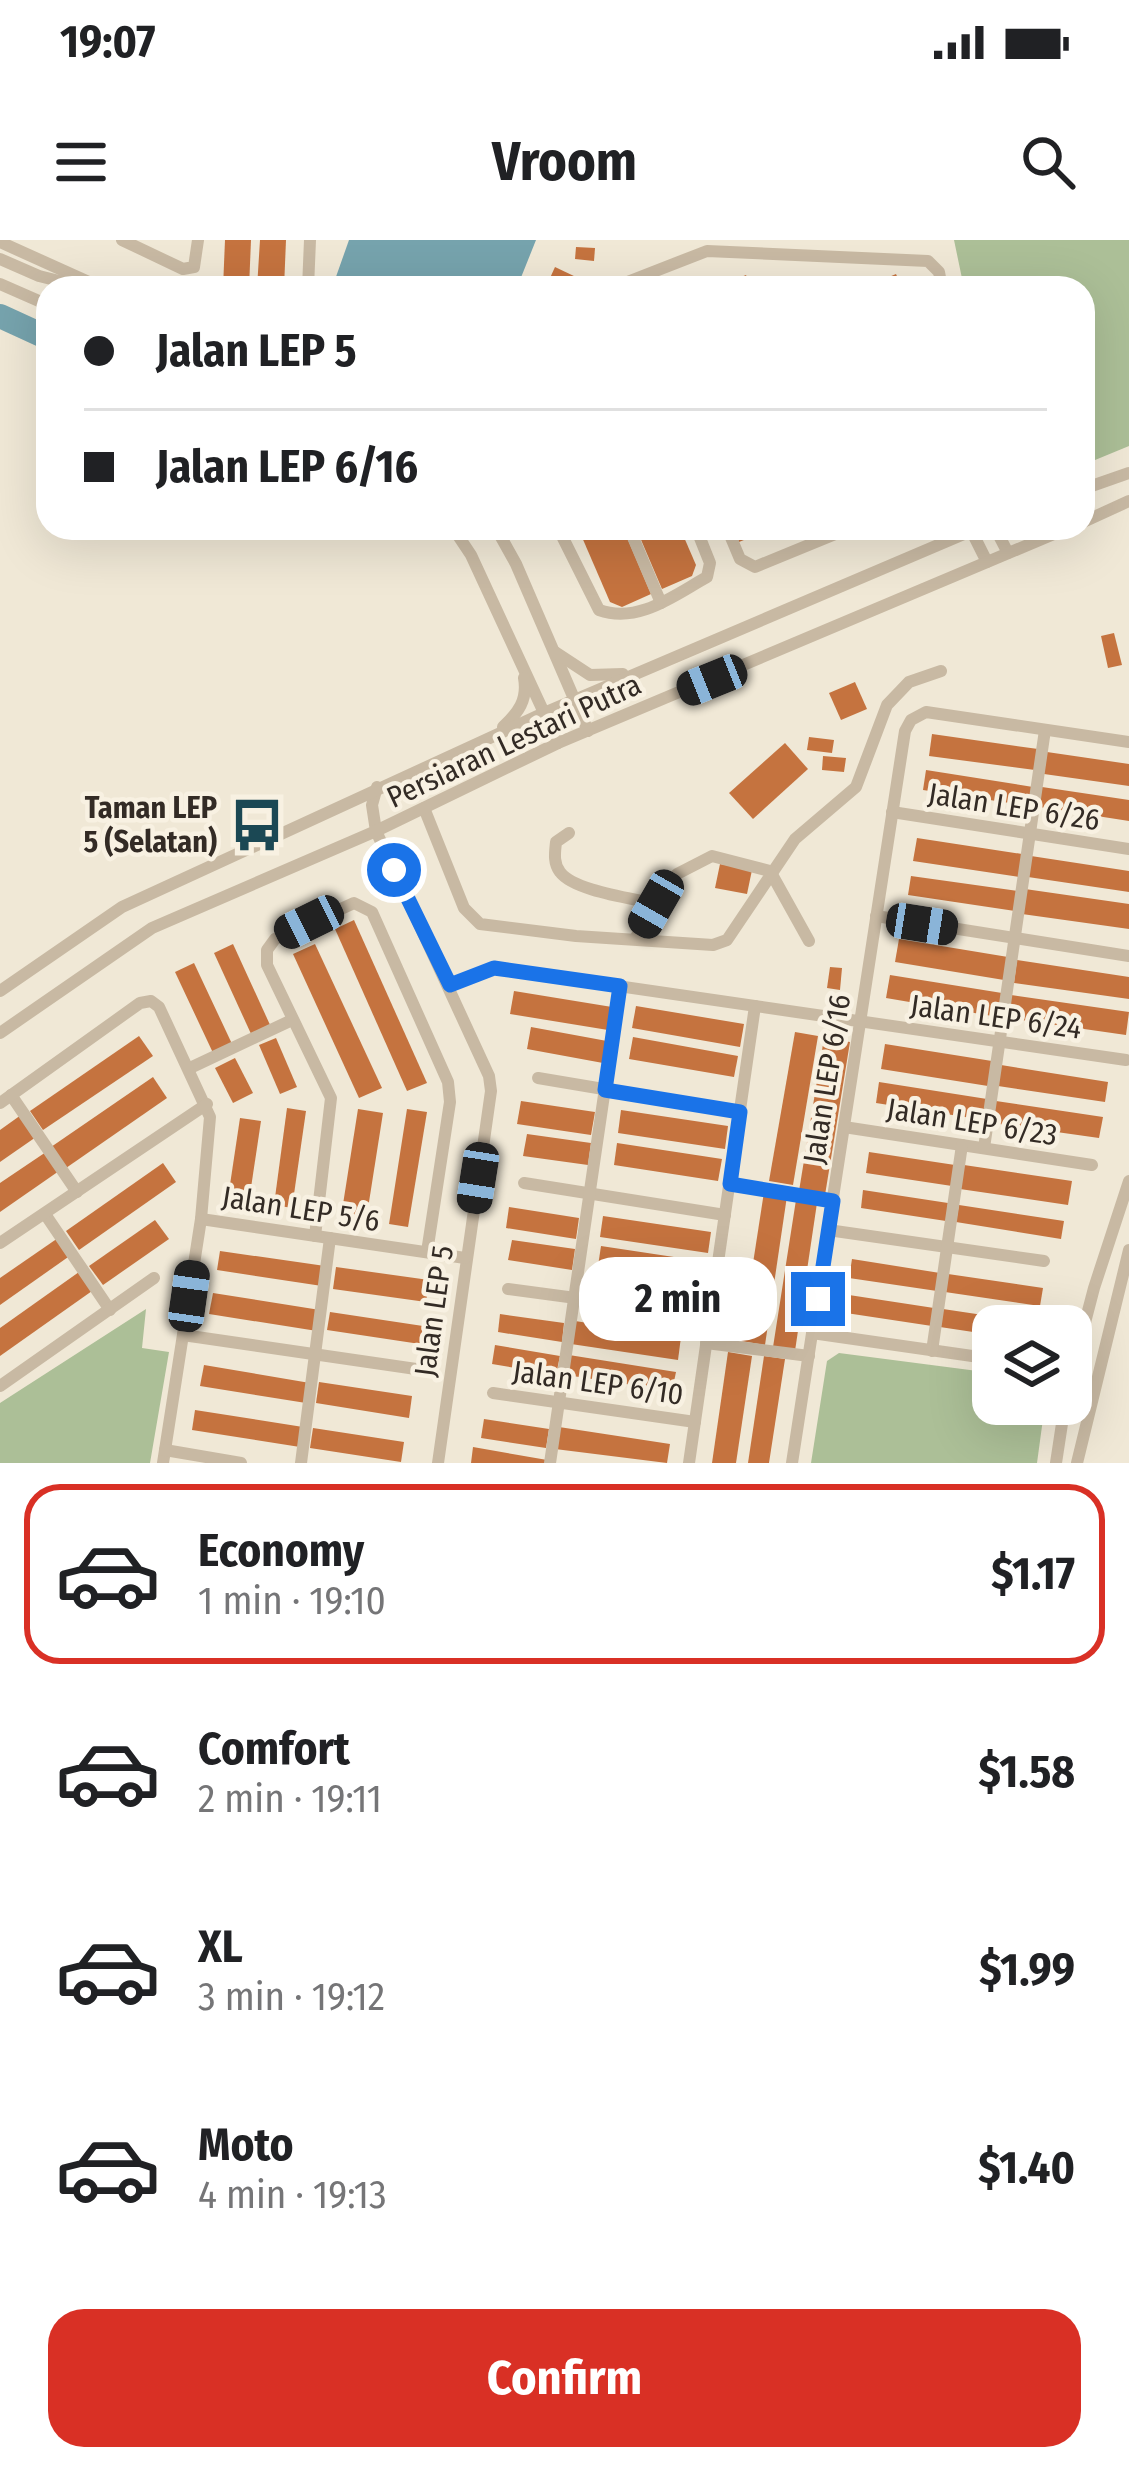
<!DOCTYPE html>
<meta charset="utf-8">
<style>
body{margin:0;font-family:"Fira Sans Condensed",sans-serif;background:#f6f6f6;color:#202124;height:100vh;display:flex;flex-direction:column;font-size:45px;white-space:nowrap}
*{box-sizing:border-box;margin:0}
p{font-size:39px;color:#757577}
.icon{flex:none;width:66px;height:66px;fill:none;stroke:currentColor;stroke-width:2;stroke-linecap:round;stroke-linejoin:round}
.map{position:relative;height:1223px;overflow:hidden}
.details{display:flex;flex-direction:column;background:#fff;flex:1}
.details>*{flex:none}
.guide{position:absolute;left:36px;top:36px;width:1059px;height:264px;border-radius:36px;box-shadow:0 12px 48px #0002;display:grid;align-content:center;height:264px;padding:0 48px;background:#fff}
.tools{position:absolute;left:972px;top:1065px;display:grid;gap:24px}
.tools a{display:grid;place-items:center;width:120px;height:120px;border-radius:24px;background:#fff;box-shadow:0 12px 48px #0002;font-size:60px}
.end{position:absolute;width:54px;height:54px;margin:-27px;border:15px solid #1a73e8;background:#fff;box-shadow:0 0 0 6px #fff}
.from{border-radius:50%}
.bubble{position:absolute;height:84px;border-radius:36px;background:#fff;box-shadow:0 12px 48px #0002;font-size:39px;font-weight:700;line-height:84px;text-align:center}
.car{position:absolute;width:36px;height:72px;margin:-36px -18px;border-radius:15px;box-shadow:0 0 9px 3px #0007;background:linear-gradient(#222 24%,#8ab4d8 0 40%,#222 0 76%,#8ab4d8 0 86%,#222 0)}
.guide b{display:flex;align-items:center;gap:42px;height:114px;font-size:45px}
.guide b+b{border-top:3px solid #e0e0e0}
.guide i{width:30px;height:30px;background:#202124}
ul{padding:21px 0 0;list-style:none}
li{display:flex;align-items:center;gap:36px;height:180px;margin:0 24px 18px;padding:0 24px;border:6px solid transparent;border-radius:36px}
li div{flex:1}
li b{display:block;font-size:45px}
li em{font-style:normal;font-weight:700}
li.on{border-color:#d93025}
li>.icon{width:108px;height:108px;stroke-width:1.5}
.action{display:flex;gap:24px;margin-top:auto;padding:24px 48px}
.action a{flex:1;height:138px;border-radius:36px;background:#d93025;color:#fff;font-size:48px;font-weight:700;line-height:138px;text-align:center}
.status{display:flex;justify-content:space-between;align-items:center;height:84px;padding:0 60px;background:#fff;direction:ltr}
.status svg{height:33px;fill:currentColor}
header{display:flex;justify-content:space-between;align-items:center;height:156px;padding:0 48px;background:#fff;font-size:54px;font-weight:700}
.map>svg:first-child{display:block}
.green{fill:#acbf97}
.water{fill:#76a3ad}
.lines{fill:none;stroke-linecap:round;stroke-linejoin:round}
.river{stroke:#76a3ad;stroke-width:24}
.building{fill:#c5733f}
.minor{stroke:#c8b9a3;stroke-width:12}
.route{stroke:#1a73e8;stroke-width:15}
.labels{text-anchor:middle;stroke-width:9;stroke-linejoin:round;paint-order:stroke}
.street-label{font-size:30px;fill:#332b25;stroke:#f8f1e2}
.poi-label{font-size:30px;font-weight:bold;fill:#332b25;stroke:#f8f1e2;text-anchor:end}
</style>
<div class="status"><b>19:07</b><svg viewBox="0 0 49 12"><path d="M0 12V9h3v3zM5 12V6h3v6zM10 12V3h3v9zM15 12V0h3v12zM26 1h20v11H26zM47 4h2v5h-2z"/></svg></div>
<header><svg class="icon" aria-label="menu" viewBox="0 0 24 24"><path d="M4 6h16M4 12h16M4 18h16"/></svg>Vroom<svg class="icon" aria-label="search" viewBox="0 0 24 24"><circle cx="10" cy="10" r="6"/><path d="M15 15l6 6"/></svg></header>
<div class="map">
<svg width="1129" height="1223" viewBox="0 0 1129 1223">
<rect width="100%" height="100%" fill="#f0e8d6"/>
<g class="green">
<polygon points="954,0 1129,0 1129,206 1083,225 1083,48 964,48"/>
<polygon points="146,1069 142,1108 169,1112 150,1223 0,1223 0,1163"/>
<polygon points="839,1113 993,1133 993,1164 1045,1164 1037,1223 811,1223 827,1121"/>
</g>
<polygon class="water" points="349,0 536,0 520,40 508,48 332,48"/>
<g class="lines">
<polyline class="river" points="0,76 48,98"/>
</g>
<g class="building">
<polygon points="225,0 251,0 249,48 223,48"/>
<polygon points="260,0 286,0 284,48 257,48"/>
<polygon points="576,7 595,8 594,21 575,19"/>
<polygon points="555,27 576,37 571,48 550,38"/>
<polygon points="896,34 902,48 863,48"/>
<polygon points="746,35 752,48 714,48"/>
<polygon points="578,288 623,288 651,354 622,367 610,362"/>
<polygon points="636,288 680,288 696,325 692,336 662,349"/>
<polygon points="734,288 773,288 739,302"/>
<polygon points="1114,393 1122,425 1108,428 1101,396"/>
<polygon points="855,442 867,469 841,480 829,453"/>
<polygon points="932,494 1038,509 1035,530 929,516"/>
<polygon points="809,497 834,500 832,513 807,510"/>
<polygon points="785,503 808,529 753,579 729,553"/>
<polygon points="1047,512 1129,524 1129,546 1044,534"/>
<polygon points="823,516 846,518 844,532 822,530"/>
<polygon points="926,530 1033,547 1030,566 923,550"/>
<polygon points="1042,547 1129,560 1129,581 1039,567"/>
<polygon points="917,598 1022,614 1019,637 913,621"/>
<polygon points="1031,616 1129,631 1129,652 1028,637"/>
<polygon points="720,624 752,630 747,654 715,648"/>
<polygon points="911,636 1018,651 1015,671 908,655"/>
<polygon points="1025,649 1129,664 1129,689 1022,674"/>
<polygon points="354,680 427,843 407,851 335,689"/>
<polygon points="899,699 1008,717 1004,740 895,722"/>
<polygon points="233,704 271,787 252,796 214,713"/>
<polygon points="315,704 382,848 359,858 293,714"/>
<polygon points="1017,720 1129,737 1129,759 1014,743"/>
<polygon points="194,723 233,806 214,815 175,732"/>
<polygon points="830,727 842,728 840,750 827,748"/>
<polygon points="890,735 1002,753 998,777 886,758"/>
<polygon points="514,751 612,767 608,790 510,774"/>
<polygon points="1011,755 1129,772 1126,795 1008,778"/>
<polygon points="636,766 744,784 740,807 632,788"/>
<polygon points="531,787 607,801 603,823 527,809"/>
<polygon points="795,792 818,796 793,945 769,941"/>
<polygon points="139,796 153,816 43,890 30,871"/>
<polygon points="633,797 738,816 734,837 629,819"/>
<polygon points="276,798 297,847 280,854 259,805"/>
<polygon points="824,798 850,802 825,955 799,951"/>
<polygon points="885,804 992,821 988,846 881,829"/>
<polygon points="235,818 253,853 233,863 215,828"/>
<polygon points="1001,825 1108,842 1105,862 998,846"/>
<polygon points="153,837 167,858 66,928 51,907"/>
<polygon points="879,842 987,859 984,880 876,863"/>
<polygon points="521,861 595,872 591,895 517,884"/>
<polygon points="996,861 1103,877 1099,898 992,883"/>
<polygon points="287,868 306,871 292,968 274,965"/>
<polygon points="358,869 383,873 366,981 341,977"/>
<polygon points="407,869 427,872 408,987 389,984"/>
<polygon points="621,870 728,886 725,909 618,893"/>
<polygon points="21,875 36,897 0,922 0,890"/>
<polygon points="240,878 261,881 249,961 228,958"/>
<polygon points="527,894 591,903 588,925 523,916"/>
<polygon points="617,903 722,919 718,941 614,925"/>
<polygon points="46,912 59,931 0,972 0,943"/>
<polygon points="869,912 955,925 952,946 866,933"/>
<polygon points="163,923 176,942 79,1010 66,991"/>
<polygon points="964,925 1072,941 1068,965 960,949"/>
<polygon points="863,950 948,963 946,981 861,968"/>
<polygon points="764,952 787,956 765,1105 741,1101"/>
<polygon points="796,960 817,963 795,1111 773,1107"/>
<polygon points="959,965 1064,981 1061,999 956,982"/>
<polygon points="509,967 579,978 576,999 506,988"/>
<polygon points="603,976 711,992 708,1013 600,997"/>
<polygon points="155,980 169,999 103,1045 89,1026"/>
<polygon points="58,998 71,1015 0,1065 0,1038"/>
<polygon points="512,1000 575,1009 572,1030 508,1020"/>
<polygon points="601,1006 707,1022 704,1042 598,1026"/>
<polygon points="220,1011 325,1026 322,1046 217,1030"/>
<polygon points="852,1019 940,1033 937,1051 849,1038"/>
<polygon points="336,1027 429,1040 426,1062 333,1049"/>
<polygon points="79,1032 92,1051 0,1116 0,1088"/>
<polygon points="948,1034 1043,1048 1040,1066 945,1052"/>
<polygon points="213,1053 320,1070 317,1091 209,1074"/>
<polygon points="849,1055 934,1068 932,1086 846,1073"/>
<polygon points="943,1069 1037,1083 1037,1086 993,1086 993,1095 940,1087"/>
<polygon points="330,1072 423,1086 420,1104 327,1090"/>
<polygon points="500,1074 564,1083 562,1102 498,1092"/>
<polygon points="575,1081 681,1097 678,1120 571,1104"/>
<polygon points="495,1105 560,1116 556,1135 492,1124"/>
<polygon points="728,1112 752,1116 736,1223 712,1223"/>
<polygon points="569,1115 676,1132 672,1151 566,1135"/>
<polygon points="764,1116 785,1119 769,1223 748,1223"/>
<polygon points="204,1125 310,1143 306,1163 200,1146"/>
<polygon points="319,1142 412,1156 409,1178 316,1163"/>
<polygon points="195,1170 303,1187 300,1207 192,1190"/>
<polygon points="484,1179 549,1189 546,1208 481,1198"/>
<polygon points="559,1187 670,1204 667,1223 555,1209"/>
<polygon points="313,1188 404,1202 401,1222 310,1208"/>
<polygon points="473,1207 553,1221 553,1223 471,1223"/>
</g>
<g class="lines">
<g class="minor">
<polyline points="122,0 183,29 194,27 198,0"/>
<polyline points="0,2 102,48"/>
<polyline points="0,19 39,36 87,48"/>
<polyline points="0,44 48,65"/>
<polyline points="308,48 310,0"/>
<polyline points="612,48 707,11 928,21 939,32 942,48"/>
<polyline points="1083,249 1129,233"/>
<polyline points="1083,282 1129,261"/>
<polyline points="453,288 471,315 558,503"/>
<polyline points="496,288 516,324 588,491"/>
<path d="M558,288L599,370C638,384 673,356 707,337L710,323L696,288"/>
<polyline points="629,288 661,363"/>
<polyline points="727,288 740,319 755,327 850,288"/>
<polyline points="970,288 987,322"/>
<polyline points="995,288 1008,313"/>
<polyline points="555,412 590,435 623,434"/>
<path d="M503,487C518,473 528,460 524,438"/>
<polyline points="377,547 372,565 376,591 489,836 491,851 438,1223"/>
<polyline points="424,568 464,668 480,684 576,696 713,705 727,700 795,599 856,547 887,465 909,442 941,431"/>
<polyline points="892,572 1129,609"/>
<path d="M569,593L556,602C555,612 553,623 560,632C574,651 632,658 656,664"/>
<polyline points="876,676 1129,716"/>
<polyline points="636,697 677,634 712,616 770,631 809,701"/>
<polyline points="450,745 494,728 1126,820"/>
<polyline points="0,751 122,667 544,473 978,288"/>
<polyline points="0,793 152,688 376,591 558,503 1068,288"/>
<polyline points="190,828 292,780"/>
<polyline points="538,838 740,872"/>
<polyline points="11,855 77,952"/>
<polyline points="0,863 140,763 151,761 159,767 210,877 201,979 163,1223"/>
<polyline points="844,887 1092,925"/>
<polyline points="984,908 1045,490"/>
<polyline points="524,943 725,975"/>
<polyline points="730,944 833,961"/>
<polyline points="45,974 110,1070"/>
<polyline points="201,979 465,1018"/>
<polyline points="828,990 1044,1021"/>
<polyline points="315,996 331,858 267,725 267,710 275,699 354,663 372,672 448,842 450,862 427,1012"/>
<polyline points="0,1003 207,864"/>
<polyline points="508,1049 710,1076"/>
<polyline points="812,1093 993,1119"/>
<polyline points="183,1095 416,1129"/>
<polyline points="706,1103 809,1116"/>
<polyline points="932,1111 962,905"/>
<polyline points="1071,1136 1094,1048 1129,941"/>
<polyline points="0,1146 154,1038"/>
<polyline points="493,1153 695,1182"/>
<polyline points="165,1210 241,1223"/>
<polyline points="301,1223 330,998"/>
<polyline points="550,1223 620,746"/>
<polyline points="689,1223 755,766"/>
<polyline points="792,1223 905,491 911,480 926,472 1129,502"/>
<polyline points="1056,1223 1065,1164"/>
<polyline points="1077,1223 1129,1010"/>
</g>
</g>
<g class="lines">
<polyline class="route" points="394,630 450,745 494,728 620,746 605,850 740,872 730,944 833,961 818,1059"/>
</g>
<defs>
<symbol id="bus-bare" viewBox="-9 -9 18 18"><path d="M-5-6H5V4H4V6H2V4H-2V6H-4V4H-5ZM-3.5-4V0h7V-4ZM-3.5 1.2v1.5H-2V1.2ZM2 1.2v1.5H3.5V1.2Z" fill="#1b4854" stroke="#f8f1e2" stroke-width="2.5" paint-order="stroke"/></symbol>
</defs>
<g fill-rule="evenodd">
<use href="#bus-bare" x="219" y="547" width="76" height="76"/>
</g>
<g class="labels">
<g class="street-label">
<text transform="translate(514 501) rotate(-25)" y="10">Persiaran Lestari Putra</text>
<text transform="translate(1014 567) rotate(9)" y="10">Jalan LEP 6/26</text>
<text transform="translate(996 777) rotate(8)" y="10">Jalan LEP 6/24</text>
<text transform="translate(827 839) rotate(-81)" y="10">Jalan LEP 6/16</text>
<text transform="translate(972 882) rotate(9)" y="10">Jalan LEP 6/23</text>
<text transform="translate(301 969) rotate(9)" y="10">Jalan LEP 5/6</text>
<text transform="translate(434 1071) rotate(-82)" y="10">Jalan LEP 5</text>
<text transform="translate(598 1143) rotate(8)" y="10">Jalan LEP 6/10</text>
</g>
<g class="poi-label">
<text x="217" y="578">Taman LEP<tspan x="217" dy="34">5 (Selatan)</tspan></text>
</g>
</g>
</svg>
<div class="tools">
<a><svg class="icon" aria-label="layers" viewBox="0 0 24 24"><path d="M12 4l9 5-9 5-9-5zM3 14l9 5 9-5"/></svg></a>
</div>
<i class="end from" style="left:394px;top:630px"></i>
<i class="end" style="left:818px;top:1059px"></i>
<div class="bubble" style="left:579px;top:1017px;width:198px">2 min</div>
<i class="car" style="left:712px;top:440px;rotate:248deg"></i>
<i class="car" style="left:656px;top:664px;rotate:210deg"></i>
<i class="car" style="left:309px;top:682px;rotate:244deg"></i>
<i class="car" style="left:922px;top:684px;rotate:99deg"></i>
<i class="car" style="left:478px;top:938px;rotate:189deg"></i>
<i class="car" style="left:189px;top:1056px;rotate:8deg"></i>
<div class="guide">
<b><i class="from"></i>Jalan LEP 5</b>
<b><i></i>Jalan LEP 6/16</b>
</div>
</div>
<section class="details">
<ul>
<li class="on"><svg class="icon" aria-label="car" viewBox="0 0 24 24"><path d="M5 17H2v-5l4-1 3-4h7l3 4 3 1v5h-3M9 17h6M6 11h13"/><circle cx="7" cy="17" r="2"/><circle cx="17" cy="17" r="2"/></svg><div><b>Economy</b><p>1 min · 19:10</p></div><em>$1.17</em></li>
<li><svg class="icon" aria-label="car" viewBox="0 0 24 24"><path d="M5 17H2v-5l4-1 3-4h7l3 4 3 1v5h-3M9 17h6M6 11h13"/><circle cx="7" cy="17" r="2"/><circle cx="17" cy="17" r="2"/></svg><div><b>Comfort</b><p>2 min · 19:11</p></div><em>$1.58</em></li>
<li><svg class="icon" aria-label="car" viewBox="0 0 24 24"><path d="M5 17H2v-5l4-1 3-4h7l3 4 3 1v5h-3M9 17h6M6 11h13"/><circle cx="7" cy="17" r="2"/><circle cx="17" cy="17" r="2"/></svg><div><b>XL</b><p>3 min · 19:12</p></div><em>$1.99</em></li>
<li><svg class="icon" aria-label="car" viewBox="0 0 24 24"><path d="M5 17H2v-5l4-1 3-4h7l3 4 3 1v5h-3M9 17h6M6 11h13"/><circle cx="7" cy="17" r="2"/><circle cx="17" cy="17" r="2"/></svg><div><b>Moto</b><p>4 min · 19:13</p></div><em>$1.40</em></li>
</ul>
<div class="action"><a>Confirm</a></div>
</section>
